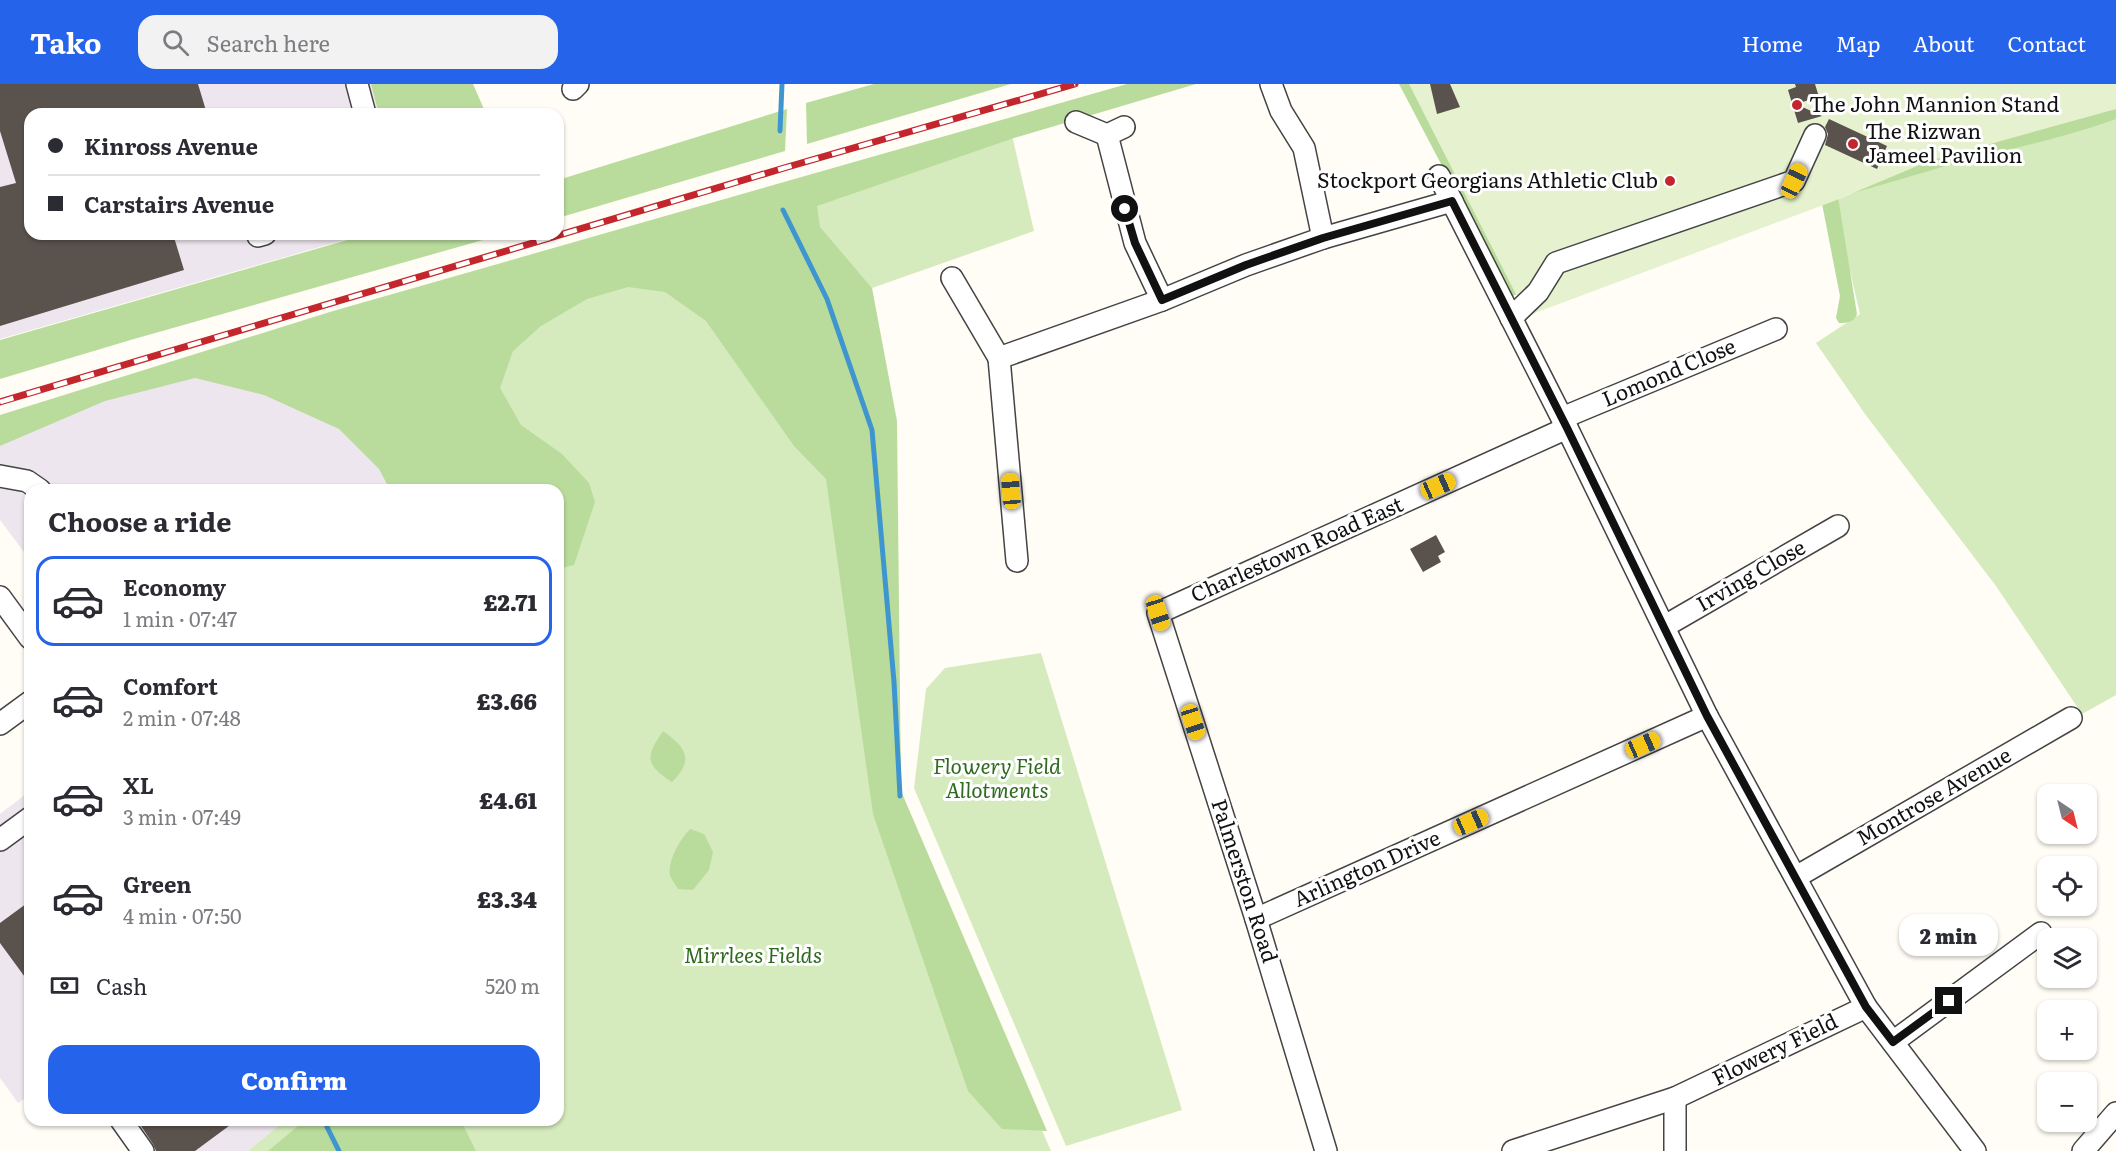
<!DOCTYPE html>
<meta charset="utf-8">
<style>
body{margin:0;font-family:Literata,serif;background:#f2f2f3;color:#2b2b33;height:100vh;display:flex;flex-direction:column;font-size:22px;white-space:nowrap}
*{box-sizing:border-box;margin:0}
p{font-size:20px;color:#7c7c81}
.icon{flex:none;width:33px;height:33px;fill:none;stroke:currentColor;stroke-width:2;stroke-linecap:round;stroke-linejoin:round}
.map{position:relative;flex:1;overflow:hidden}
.side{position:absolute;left:24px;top:400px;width:540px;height:642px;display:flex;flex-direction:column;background:#fff;border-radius:18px;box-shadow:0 2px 4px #0004}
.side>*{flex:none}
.hud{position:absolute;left:24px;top:24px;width:540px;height:132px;border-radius:18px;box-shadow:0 2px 4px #0004;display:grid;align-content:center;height:132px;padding:0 24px;background:#fff}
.needle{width:39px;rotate:145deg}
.fabs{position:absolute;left:2037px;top:700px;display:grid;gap:12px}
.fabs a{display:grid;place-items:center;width:60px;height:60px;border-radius:12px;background:#fff;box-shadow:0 2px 4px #0004;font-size:30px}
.end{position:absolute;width:27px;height:27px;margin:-14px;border:8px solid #111;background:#fff;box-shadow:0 0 0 3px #fff}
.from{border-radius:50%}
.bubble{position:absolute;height:42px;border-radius:18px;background:#fff;box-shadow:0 2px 4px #0004;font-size:20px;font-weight:800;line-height:42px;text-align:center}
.car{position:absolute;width:18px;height:36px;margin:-18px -9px;border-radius:8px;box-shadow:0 0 4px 2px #0007;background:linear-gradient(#f5c518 24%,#345 0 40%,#f5c518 0 76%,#345 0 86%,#f5c518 0)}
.hud b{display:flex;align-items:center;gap:21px;height:57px;font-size:22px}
.hud b+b{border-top:2px solid #e1e1e2}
.hud i{width:15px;height:15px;background:#2b2b33}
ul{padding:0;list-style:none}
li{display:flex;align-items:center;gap:18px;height:90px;margin:0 12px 9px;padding:0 12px;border:3px solid transparent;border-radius:18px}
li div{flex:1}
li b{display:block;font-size:22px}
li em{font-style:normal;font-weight:800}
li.active{border-color:#2563eb}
li>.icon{width:54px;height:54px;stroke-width:1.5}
h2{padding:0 24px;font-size:27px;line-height:72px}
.pay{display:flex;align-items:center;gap:15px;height:66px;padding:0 24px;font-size:22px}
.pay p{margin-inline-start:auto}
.action{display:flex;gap:12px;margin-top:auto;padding:12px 24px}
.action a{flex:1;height:69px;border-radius:18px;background:#2563eb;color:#fff;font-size:24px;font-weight:800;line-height:69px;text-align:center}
header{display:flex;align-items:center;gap:36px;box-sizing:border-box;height:84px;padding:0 30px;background:#2563eb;color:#fff}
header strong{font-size:28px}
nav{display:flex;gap:33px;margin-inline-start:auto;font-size:21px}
.search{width:420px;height:54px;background:#f2f2f3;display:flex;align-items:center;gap:15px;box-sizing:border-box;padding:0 21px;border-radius:18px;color:#7c7c81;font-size:22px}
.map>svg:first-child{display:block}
.industrial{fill:#eee6ef}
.green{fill:#d5ebbd}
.forest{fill:#b9dc9c}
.pitch{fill:#e6f2cf}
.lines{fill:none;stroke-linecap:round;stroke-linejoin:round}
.stream{stroke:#3f96cf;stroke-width:5}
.building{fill:#5a524d}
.minor-casing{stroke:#444;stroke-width:24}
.minor{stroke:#fff;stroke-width:21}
.rail-casing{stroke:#c4262e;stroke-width:7}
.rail{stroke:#fff;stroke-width:4.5;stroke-dasharray:14;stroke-linecap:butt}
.route{stroke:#111;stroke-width:8}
.poi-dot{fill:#c4262e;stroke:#fff;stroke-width:2}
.labels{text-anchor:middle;stroke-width:6;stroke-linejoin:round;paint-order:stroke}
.poi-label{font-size:21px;fill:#111;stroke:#fff;text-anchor:start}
.street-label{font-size:21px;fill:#111;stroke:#fff}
.park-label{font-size:21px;font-style:italic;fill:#2f6b1f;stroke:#fff}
</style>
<header>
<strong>Tako</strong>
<div class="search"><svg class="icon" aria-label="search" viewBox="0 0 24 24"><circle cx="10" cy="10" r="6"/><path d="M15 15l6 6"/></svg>Search here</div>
<nav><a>Home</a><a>Map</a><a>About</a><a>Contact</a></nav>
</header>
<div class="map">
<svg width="2116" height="1067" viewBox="0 0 2116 1067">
<rect width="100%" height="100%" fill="#fffdf5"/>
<g class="industrial">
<polygon points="0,0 472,0 486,30 30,30 30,150 365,150 0,255"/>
<polygon points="341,234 399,406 30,406 30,476 0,436 0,335"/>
<polygon points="30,707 30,1011 18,1019 0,994 0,730"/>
<polygon points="108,1037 284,1037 248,1067 131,1067"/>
</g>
<g class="green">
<polygon points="2116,25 2116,611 2082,630 1996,502 1865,330 1816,259 1860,230 1834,117 1930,77"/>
<polygon points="1012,51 1034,147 872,204 844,173 896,712 1051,1067 248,1067 284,1037 558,1036 558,406 341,234"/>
<polygon points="1041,569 1182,1026 1066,1062 914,704 926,605 945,584"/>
</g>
<g class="forest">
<polygon points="371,0 473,0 486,30 379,30"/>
<polygon points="874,0 1011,0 807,60 806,19"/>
<polygon points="1127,0 1196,0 1014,54 817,122 820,143 872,204 897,337 901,707 1047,1047 1002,1045 968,1007 873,730 826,395 794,362 706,237 665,208 628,203 587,215 541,242 513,267 500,304 521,341 562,370 589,399 595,418 574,481 558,485 558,406 390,406 379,385 339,345 264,311 195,294 105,317 0,362 0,331 333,227"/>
<polygon points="1399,0 1426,0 1526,205 1511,213"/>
<path d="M2116,14V35C2070,52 2022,62 1975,74C1929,86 1884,101 1838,113L1857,230C1854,238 1848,239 1839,239L1836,234L1840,212L1817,94Z"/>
<polygon points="787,25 785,67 558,134 558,96"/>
<polygon points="368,150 504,150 134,255 0,295 0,256"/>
<path d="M663,647C687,664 694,676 672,698C644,680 646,672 663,647Z"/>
<path d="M690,745L704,750L713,768L709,786L693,806L678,805C676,801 671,795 670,791C668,775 680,756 690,745Z"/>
<polygon points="304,1037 461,1037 476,1067 268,1067"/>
</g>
<polygon class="pitch" points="1409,0 2116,0 2116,25 1929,77 1834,117 1527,232"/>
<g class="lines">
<g class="stream">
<polyline points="780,47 782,0"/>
<polyline points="783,126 827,215 872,346 894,598 900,712"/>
<polyline points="327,1043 339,1067"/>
</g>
</g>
<g class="building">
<polygon points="0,0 198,0 207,30 30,30 30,150 173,150 184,186 0,242 0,103 16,99 0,47"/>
<polygon points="1430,0 1450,0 1460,23 1437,30"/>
<polygon points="1795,0 1815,0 1819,13 1796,20 1822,32 1798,39 1788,6 1796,3"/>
<polygon points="1829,35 1887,62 1877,85 1825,61 1828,50 1825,43"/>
<polygon points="1436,451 1445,468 1438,472 1441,478 1423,488 1410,465"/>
<polygon points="30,817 30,900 0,859 0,839"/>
<polygon points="137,1036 237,1036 195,1067 156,1067 153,1060"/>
</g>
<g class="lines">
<defs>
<g id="minor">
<polyline points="357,0 365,30"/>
<polyline points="1271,0 1281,27 1304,64 1323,154"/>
<polyline points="573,5 578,0"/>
<polyline points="1076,38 1107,51 1124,43"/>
<polyline points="1107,51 1135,159 1162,216"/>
<polyline points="1439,92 1567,344 1707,632 1866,923"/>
<polyline points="258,152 265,150"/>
<polyline points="952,194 999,274"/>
<polyline points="1511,234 1538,208 1556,179 1794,97 1815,51"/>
<polyline points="1562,334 1776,245"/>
<polyline points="0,392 27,397 40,406"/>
<polyline points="1017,477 999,274 1162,216 1246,181 1323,154 1452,117"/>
<polyline points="0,513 30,554"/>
<polyline points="1665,542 1838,442"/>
<polyline points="0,640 30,618"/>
<polyline points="0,756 30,734"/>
<polyline points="1796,793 2071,634"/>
<polyline points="1256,835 1707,632"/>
<polyline points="1893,958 2041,849"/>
<polyline points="121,1036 143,1067"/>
<polyline points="1326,1067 1256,835 1158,529 1567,344"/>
<polyline points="1513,1067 1675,1014 1866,923 1975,1067"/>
<polyline points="1675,1067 1675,1014"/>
<polyline points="2083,1067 2116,1029"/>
</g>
</defs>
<use href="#minor" class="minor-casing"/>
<use href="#minor" class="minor"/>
<defs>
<polyline id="rail" points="0,318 784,84 1075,0"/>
</defs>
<use href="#rail" class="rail-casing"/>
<use href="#rail" class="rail"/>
</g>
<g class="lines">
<polyline class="route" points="1125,125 1135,159 1162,216 1246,181 1323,154 1452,117 1567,344 1707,632 1866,923 1893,958 1949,917"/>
</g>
<g class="poi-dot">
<circle cx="1797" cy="21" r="6"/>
<circle cx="1853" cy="60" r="6"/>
<circle cx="1670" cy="97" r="6"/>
</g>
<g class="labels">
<g class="poi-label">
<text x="1809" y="28">The John Mannion Stand</text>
<text x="1865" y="55">The Rizwan<tspan x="1865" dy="24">Jameel Pavilion</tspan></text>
<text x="1658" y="104" text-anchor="end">Stockport Georgians Athletic Club</text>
</g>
<g class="street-label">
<text transform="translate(1669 289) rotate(-23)" y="7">Lomond Close</text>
<text transform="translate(1297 466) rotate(-24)" y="7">Charlestown Road East</text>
<text transform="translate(1751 492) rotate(-30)" y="7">Irving Close</text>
<text transform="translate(1934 713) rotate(-30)" y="7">Montrose Avenue</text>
<text transform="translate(1367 785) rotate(-24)" y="7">Arlington Drive</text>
<text transform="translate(1244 797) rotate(72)" y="7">Palmerston Road</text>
<text transform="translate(1775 966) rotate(-26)" y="7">Flowery Field</text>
</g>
<g class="park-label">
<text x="997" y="690">Flowery Field<tspan x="997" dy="24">Allotments</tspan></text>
<text x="753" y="879">Mirrlees Fields</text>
</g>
</g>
</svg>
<div class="fabs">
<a><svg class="needle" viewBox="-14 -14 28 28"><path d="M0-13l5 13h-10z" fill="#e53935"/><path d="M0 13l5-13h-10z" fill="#7c7c81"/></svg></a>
<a><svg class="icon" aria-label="locate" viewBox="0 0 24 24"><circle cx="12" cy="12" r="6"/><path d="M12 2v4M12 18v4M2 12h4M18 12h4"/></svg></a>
<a><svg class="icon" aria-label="layers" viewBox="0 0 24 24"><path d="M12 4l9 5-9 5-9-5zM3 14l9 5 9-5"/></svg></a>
<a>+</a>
<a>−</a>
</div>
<i class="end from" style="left:1125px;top:125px"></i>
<i class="end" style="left:1949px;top:917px"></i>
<div class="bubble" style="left:1899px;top:830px;width:99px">2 min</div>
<i class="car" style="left:1794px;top:97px;rotate:25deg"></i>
<i class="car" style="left:1438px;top:402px;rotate:66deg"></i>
<i class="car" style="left:1011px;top:407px;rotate:355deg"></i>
<i class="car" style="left:1158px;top:529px;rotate:162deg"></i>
<i class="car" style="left:1193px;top:638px;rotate:162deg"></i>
<i class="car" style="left:1643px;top:661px;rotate:66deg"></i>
<i class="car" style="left:1471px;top:738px;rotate:66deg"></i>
<div class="hud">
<b><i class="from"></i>Kinross Avenue</b>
<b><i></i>Carstairs Avenue</b>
</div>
<section class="side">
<h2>Choose a ride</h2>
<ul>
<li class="active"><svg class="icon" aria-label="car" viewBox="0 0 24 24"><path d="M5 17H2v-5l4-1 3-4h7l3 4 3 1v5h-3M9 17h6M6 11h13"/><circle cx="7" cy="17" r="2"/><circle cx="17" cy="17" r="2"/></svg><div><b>Economy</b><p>1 min · 07:47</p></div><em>£2.71</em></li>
<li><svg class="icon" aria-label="car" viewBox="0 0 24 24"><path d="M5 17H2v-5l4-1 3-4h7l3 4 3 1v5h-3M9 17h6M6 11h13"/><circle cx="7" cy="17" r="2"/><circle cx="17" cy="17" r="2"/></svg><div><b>Comfort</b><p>2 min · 07:48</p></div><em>£3.66</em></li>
<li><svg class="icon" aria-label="car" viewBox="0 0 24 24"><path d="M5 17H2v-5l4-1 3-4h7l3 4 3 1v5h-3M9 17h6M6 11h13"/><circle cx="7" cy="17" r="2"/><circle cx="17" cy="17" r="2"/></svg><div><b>XL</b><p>3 min · 07:49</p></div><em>£4.61</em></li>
<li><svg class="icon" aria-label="car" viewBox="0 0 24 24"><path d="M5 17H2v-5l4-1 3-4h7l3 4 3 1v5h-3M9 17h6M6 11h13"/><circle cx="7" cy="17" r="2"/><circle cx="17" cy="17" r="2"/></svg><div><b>Green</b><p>4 min · 07:50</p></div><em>£3.34</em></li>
</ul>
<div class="pay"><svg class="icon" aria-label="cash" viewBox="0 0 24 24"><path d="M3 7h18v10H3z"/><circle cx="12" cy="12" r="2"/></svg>Cash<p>520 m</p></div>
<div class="action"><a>Confirm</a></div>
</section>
</div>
